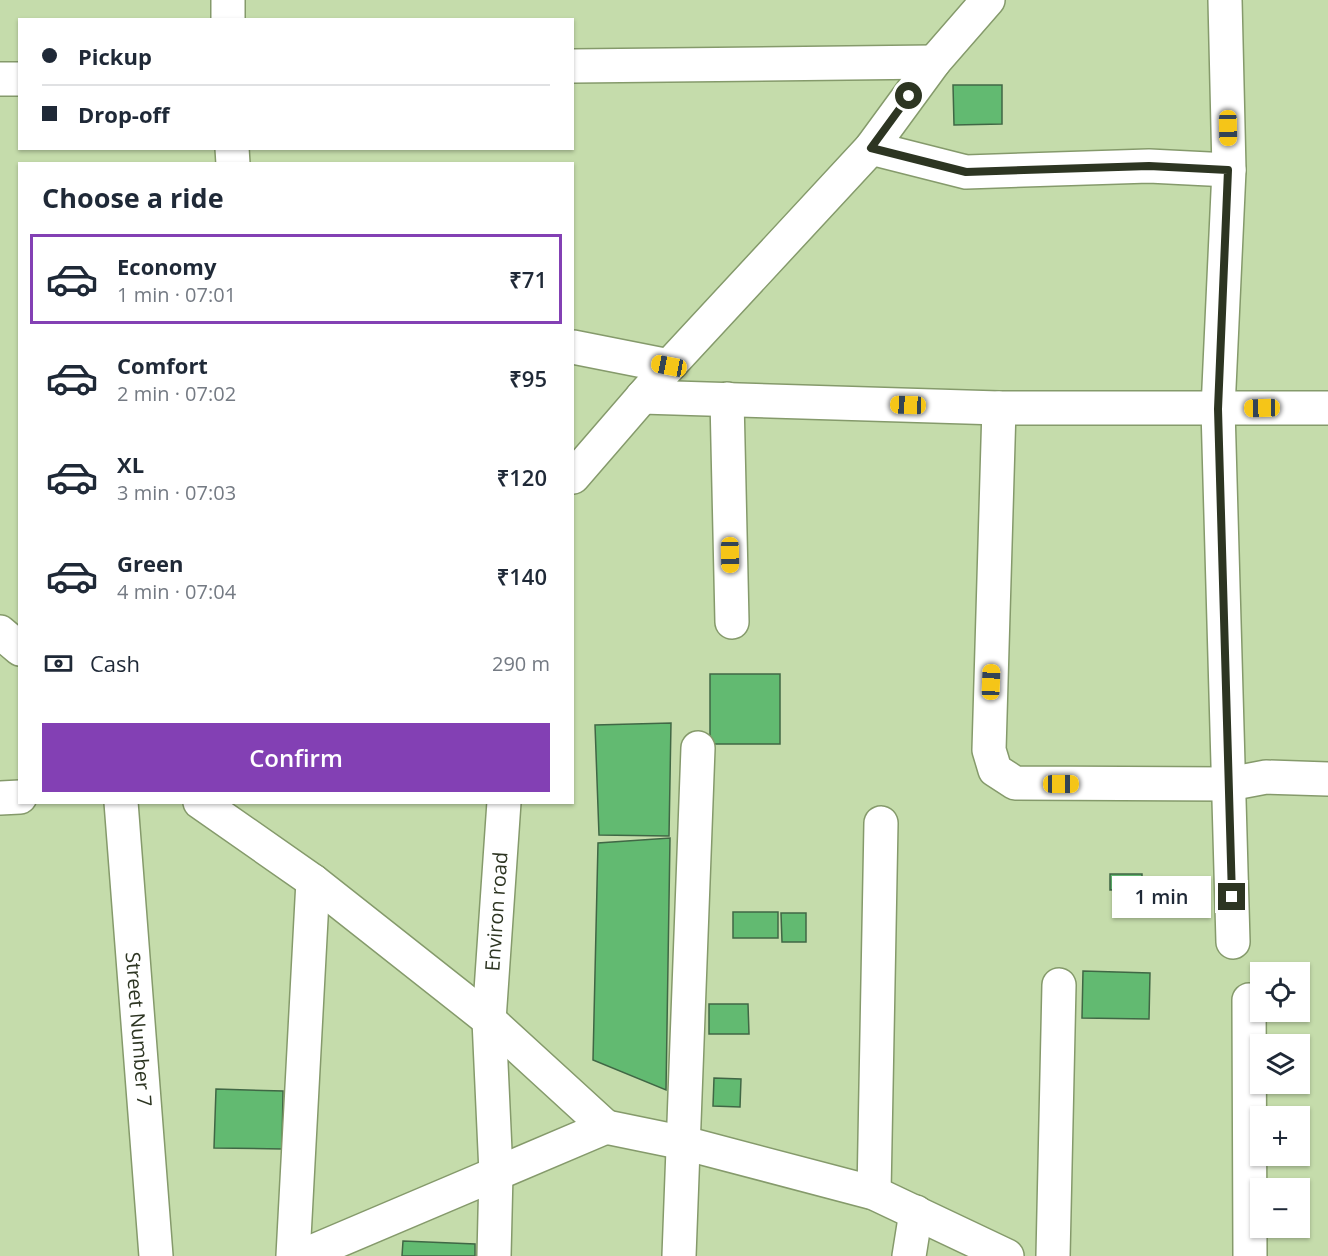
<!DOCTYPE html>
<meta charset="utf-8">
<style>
body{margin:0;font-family:"Open Sans",sans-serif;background:#f6f6f7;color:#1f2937;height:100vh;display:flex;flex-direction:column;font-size:22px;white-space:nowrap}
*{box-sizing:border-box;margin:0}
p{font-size:20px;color:#747a83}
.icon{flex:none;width:33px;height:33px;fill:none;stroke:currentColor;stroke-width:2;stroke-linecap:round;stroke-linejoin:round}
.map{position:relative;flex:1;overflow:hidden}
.drawer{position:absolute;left:18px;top:162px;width:556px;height:642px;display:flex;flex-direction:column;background:#fff;border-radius:0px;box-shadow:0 2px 4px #0004}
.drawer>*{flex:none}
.guide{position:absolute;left:18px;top:18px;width:556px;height:132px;border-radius:0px;box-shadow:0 2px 4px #0004;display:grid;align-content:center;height:132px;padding:0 24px;background:#fff}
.buttons{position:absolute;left:1250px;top:962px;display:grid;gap:12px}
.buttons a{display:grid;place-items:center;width:60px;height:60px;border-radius:0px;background:#fff;box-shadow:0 2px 4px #0004;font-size:30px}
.end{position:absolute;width:27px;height:27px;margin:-14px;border:8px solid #2d3522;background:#fff;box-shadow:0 0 0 3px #fff}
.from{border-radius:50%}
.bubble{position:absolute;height:42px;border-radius:0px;background:#fff;box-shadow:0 2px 4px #0004;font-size:20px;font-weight:600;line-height:42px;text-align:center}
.car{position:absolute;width:18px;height:36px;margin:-18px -9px;border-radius:8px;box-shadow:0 0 4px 2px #0007;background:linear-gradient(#f5c518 24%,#345 0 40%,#f5c518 0 76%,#345 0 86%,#f5c518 0)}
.guide b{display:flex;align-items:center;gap:21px;height:57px;font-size:22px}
.guide b+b{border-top:2px solid #e0e1e3}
.guide i{width:15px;height:15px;background:#1f2937}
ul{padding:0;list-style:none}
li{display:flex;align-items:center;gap:18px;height:90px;margin:0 12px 9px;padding:0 12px;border:3px solid transparent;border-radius:0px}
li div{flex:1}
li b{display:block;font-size:22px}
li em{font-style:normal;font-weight:600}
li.active{border-color:#8340b4}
li>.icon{width:54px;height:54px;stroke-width:1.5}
h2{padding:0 24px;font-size:27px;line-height:72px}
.pay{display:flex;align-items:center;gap:15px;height:66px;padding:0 24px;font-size:22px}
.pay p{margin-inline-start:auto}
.cta{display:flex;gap:12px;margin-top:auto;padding:12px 24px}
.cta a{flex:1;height:69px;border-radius:0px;background:#8340b4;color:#fff;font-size:24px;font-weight:600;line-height:69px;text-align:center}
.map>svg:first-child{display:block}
.building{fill:#62ba71;stroke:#406745;stroke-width:1.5}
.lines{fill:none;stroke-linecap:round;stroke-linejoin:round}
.minor-casing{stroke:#859a6b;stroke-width:36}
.minor{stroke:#fff;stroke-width:33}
.route{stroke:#2d3522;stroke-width:8}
.labels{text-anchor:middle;stroke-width:5;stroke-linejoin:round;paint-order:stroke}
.street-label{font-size:20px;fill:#2d3522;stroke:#c5dcab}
</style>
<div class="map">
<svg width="1328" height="1256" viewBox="0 0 1328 1256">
<rect width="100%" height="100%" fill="#c5dcab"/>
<g class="building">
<polygon points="953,85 1002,85 1002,124 954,125"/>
<rect x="710" y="674" width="70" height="70"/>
<polygon points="671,723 669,836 599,835 595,725"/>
<polygon points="670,838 666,1090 593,1060 598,843"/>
<polygon points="1110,874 1142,874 1142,889 1110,890"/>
<rect x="733" y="912" width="45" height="26"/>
<polygon points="781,913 806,913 806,942 782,942"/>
<polygon points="1083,971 1150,973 1149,1019 1082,1018"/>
<polygon points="709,1004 748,1004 749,1034 709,1034"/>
<polygon points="714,1078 741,1079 740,1107 713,1106"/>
<polygon points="216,1089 283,1091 282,1149 214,1148"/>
<polygon points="403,1241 475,1244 475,1256 402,1256"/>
</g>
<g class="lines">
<defs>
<g id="minor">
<polyline points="228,0 228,20"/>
<polyline points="1225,0 1229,170 1218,409 1233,942"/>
<polyline points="573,66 934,62"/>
<polyline points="0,79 20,79"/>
<polyline points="232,148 233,164"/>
<polyline points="871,148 966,172 1149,166 1229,170"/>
<polyline points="573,347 669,366"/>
<polyline points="642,397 999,408 1328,408"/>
<polyline points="727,399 732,622"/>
<polyline points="999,408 989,750 995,770 1015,783 1229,784 1266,777 1328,779"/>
<polyline points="573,477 669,366 871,148 934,62 988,0"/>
<polyline points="0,632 20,649"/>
<polyline points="0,798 20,797"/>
<path id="s1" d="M121,802L156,1256"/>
<polyline points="200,802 313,881 489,1020 606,1127"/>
<polyline points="1249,1000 1250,1256"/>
<polyline points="874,1193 881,823"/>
<polyline points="293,1256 313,881"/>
<polyline points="302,1256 606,1127 684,1143 874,1193 1007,1256"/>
<path id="s2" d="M494,1256L496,1173L489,1020L504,802"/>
<polyline points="679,1256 698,748"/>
<polyline points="909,1256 916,1212"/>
<polyline points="1053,1256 1059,985"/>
</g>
</defs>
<use href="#minor" class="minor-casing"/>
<use href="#minor" class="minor"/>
</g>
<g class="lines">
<polyline class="route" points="909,96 871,148 966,172 1149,166 1228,170 1218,409 1232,897"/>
</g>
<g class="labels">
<g class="street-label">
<text dy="7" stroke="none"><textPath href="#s2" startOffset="345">Environ road</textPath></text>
<text dy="7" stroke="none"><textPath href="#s1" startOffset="228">Street Number 7</textPath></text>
</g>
</g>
</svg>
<div class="buttons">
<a><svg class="icon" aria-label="locate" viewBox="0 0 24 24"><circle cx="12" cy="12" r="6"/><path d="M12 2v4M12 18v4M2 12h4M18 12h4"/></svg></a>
<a><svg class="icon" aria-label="layers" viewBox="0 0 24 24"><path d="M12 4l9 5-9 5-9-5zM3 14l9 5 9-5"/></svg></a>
<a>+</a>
<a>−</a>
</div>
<i class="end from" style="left:909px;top:96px"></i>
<i class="end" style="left:1232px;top:897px"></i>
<div class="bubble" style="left:1112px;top:876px;width:99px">1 min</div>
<i class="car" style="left:1228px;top:128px;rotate:179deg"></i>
<i class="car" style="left:669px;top:366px;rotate:281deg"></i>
<i class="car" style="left:908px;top:405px;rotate:272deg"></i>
<i class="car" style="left:1262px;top:408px;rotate:269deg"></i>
<i class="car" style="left:730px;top:555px;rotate:179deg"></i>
<i class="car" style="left:991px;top:682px;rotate:2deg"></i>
<i class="car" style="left:1061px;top:784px;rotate:90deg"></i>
<div class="guide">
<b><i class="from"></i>Pickup</b>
<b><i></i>Drop-off</b>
</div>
<section class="drawer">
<h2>Choose a ride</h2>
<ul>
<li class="active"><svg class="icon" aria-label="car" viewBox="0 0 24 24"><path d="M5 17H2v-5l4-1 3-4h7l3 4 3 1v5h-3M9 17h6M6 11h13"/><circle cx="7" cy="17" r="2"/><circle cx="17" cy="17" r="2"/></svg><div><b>Economy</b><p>1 min · 07:01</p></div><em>₹71</em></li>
<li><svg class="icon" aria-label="car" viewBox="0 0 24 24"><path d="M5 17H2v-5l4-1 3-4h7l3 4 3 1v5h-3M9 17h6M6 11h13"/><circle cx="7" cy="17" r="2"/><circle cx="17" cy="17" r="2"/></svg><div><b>Comfort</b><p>2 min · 07:02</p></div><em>₹95</em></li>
<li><svg class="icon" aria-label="car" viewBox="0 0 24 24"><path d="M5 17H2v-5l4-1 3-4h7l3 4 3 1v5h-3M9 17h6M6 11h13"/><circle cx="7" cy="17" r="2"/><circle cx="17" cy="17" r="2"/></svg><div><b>XL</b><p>3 min · 07:03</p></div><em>₹120</em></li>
<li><svg class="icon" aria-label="car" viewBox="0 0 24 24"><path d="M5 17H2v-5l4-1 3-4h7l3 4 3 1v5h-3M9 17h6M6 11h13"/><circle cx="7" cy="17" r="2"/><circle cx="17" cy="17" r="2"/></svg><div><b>Green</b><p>4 min · 07:04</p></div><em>₹140</em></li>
</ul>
<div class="pay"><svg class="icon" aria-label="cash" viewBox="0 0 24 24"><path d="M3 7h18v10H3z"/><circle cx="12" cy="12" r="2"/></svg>Cash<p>290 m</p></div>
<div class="cta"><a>Confirm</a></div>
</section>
</div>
